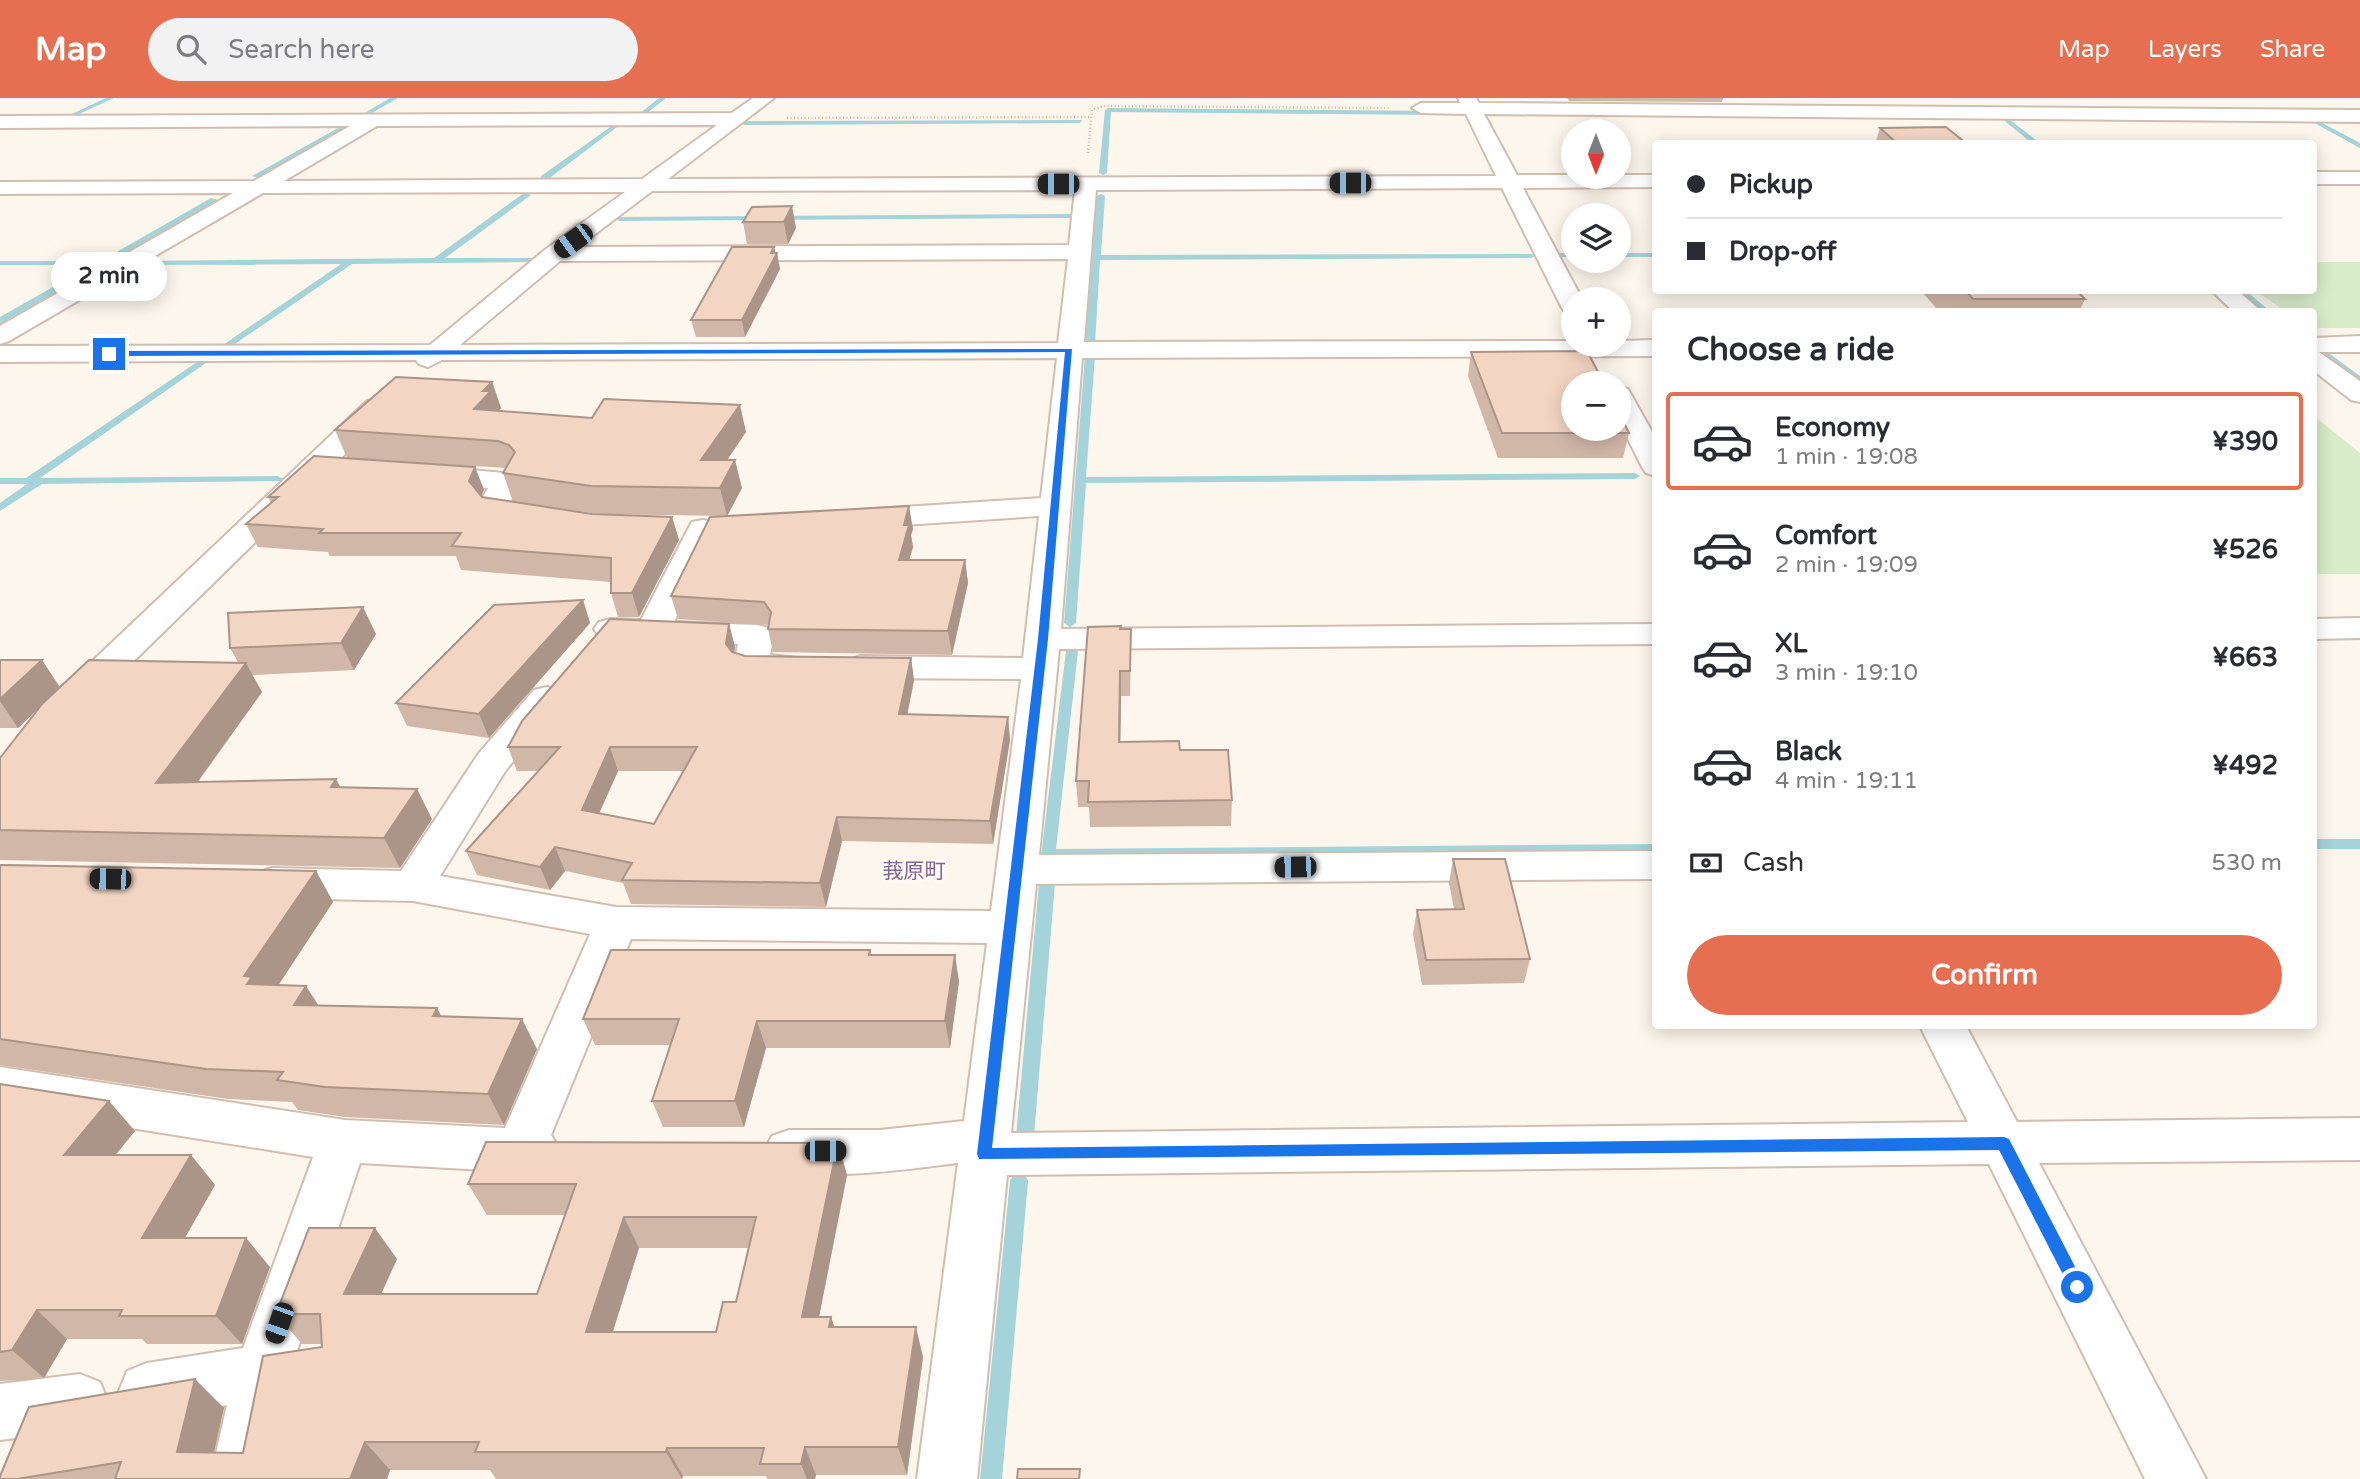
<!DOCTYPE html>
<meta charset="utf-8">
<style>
body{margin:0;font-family:"Varela Round","Noto Sans JP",sans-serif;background:#f2f2f3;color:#2b2b33;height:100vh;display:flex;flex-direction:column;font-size:26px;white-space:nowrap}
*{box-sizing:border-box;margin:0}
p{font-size:23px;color:#7c7c81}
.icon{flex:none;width:38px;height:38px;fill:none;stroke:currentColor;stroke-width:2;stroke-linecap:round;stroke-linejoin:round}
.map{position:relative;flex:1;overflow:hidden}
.panel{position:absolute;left:1652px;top:210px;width:665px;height:721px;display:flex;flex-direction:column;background:#fff;border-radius:7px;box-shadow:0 4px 18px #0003}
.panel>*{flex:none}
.top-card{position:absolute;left:1652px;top:42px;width:665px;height:154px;border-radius:7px;box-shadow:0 4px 18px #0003;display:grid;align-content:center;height:154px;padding:0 35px;background:#fff}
.needle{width:46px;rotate:180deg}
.controls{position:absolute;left:1561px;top:21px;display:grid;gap:14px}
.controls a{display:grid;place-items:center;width:70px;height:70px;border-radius:50%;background:#fff;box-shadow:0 4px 18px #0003;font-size:35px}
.end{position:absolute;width:32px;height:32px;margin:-16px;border:9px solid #1a73e8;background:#fff;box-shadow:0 0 0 4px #fff}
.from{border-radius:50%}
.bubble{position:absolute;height:49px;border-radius:24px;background:#fff;box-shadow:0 4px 18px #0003;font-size:23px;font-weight:800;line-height:49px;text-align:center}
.car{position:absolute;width:21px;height:42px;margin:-21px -10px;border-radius:9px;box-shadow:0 0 5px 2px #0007;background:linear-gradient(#222 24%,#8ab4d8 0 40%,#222 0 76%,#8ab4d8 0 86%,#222 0)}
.top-card b{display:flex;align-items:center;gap:24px;height:66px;font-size:26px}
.top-card b+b{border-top:2px solid #e1e1e2}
.top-card i{width:18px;height:18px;background:#2b2b33}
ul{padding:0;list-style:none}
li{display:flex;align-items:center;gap:21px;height:98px;margin:0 14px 10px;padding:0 21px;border:4px solid transparent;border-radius:7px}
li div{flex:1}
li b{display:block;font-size:26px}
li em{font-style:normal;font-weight:800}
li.active{border-color:#e76f51}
li>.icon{width:63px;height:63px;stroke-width:1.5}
h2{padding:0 35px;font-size:32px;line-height:84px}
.pay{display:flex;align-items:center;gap:18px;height:77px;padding:0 35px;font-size:26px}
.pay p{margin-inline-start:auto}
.primary-button{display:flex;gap:14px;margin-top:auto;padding:14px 35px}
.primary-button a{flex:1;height:80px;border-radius:42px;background:#e76f51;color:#fff;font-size:28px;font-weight:800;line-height:80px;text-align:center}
header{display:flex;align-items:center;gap:42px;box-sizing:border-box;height:98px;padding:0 35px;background:#e76f51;color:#fff}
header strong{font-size:33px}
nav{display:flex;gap:38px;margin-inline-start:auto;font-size:24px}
.search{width:490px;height:63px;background:#f2f2f3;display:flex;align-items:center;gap:18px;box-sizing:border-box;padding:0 24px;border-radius:38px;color:#7c7c81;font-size:26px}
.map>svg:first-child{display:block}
.green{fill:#d8ecc9}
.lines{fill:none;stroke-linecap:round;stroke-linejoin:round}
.stream{fill:#a5d3da;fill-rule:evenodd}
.minor-casing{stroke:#d1beb0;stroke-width:4}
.path{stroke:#d9b8a5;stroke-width:2.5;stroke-dasharray:1 2.5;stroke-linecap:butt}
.minor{fill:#fff;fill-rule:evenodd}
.wall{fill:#d1b7a8;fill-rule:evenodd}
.shaded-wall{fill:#aa9588}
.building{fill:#f3d5c3;stroke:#aa9588;stroke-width:2;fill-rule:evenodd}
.route{fill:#1a73e8}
.labels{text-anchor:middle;stroke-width:7;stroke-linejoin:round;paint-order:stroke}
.quarter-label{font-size:21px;fill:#846695;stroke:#fffaf3}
</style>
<header>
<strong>Map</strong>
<div class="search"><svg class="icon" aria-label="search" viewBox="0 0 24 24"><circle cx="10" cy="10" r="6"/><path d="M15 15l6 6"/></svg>Search here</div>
<nav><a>Map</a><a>Layers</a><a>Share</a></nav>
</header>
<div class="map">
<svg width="2360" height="1381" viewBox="0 0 2360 1381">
<rect width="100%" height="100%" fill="#fdf6ec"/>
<g class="green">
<polygon points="2314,164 2360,164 2360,230 2314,230 2314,214 2285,213 2256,193 2314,192"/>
<polygon points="2314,318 2360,355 2360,476 2314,476"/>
</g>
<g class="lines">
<g class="stream">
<polygon points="106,0 114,0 66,22 61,21"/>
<polygon points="390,0 398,0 363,20 358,19"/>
<polygon points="659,0 666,0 642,19 638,19 638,17"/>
<polygon points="1108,10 1439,13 1442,15 1439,17 1111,14 1107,75 1103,77 1099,75 1105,12"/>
<polygon points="2001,18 2005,18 2041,46 2033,46 2001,20"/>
<polygon points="2311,19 2360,45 2360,50 2309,22"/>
<polygon points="1082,22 1080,25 744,27 741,25 744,23"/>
<polygon points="347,25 352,26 259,80 252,78"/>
<polygon points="616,25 621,26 547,82 541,82 541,78"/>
<polygon points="524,95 531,97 445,160 532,160 536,162 535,164 352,166 226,252 223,251 223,247 341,166 142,167 138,165 142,163 434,160"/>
<polygon points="1101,96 1105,98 1101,157 1531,156 1535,158 1531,160 1100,162 1095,246 1090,249 1085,246 1092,162 1083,160 1092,158 1097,98"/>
<polygon points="211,100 218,102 0,226 0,219 92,167 0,167 0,163 101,163"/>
<polygon points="1073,116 1074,118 1070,120 619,123 615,121 619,119"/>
<rect x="1559" y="155" width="14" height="4"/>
<rect x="1619" y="155" width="37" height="4"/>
<polygon points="2235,192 2245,192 2271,214 2261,214"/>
<polygon points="2320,253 2326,253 2360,278 2360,285 2320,257"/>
<polygon points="1090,255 1095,258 1086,379 1635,375 1640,378 1635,381 1086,385 1076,525 1070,529 1064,525 1085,258"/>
<polygon points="203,260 206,261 206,265 40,380 278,378 283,381 282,383 42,386 0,413 0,405 27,386 0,386 0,380 26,380"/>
<polygon points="1072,549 1078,553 1056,751 1656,746 1656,756 1043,762 1041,758 1066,553"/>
<rect x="2314" y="741" width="46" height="10"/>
<polygon points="1047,780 1052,781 1055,785 1034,1038 1031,1043 1025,1046 1019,1043 1016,1038 1039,785 1042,781"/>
<polygon points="1019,1075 1025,1077 1028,1083 1002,1381 980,1381 1010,1083 1013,1077"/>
</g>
<defs>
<g id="minor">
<path d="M753,0H774L668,81L1496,78L1466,16L1421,15L1412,10L1421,5H1460L1458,0H1476L1479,5L2360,12V24L1484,16L1517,77H1656V89L1523,90L1582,201H1573V215L1564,213L1561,208L1502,90L1096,92L1084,244L1573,243V247H1619V243L1656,242V258L1082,260L1061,531L1656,526V546L1059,551L1039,757L1656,753V781L1036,786L1011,1035L1968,1024L1920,928H1966L2017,1024L2360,1020V1062L2039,1065L2206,1381H2145L1989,1066L1007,1077L977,1381H917L958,1065C907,1071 819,1085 772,1068L764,1053L772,1038L789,1032H880L964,1023L987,845L631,841L551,1037L561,1053L553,1068L536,1074H520L360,1065L290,1274L270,1381H210L227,1307L147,1321L127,1313L119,1293L127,1273L147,1265L243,1250L313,1059L0,1009V969L345,1022L505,1030L590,836L413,803L272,800L257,795L251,785L257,775L272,770L401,773L479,655L534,592L547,589L560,592L565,600L506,672L440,778L616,809L991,813L1021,581L861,580L849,576L844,569L849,562L861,558L1023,560L1039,418L858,430L847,427L843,421L847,415L858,412L1041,400L1057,260L442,262L428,269L419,266L416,262L0,264V248L430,247L546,151L625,94L263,95L9,243L0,246V228L233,95L0,96V84L254,83L350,28L0,30V18L732,15ZM717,27L642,81L284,83L377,28ZM1075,92L1069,147L578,149L652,93ZM1068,161L1058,245L460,247L560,163Z"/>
<rect x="2314" y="74" width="46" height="12"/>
<polygon points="2211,192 2237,192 2262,214 2234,214"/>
<polygon points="2360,238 2360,254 2319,254 2360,283 2360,304 2351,302 2314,273 2314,240"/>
<polygon points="1619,289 1628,291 1656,341 1656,378 1646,375 1642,369 1619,323"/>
<polygon points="377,301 387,303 391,309 387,315 90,606 77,609 64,606 59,598 64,590 367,303"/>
<polygon points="426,368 517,376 522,382 510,404 512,406 551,414 555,420 551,426 540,429 491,420 480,404 488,390 416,383 411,377 416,371"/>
<path d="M703,422L714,424L718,431L674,524L757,527L769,530L774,537L770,557L805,561L810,568L805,575C784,581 760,580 739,574L734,567L738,546L680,543L666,537C649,547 618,543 599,538L594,531L599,524L611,521L641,522L688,431L692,424Z"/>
<polygon points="2360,520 2360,540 2314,541 2314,521"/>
<polygon points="80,1276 100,1284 108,1304 100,1324 80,1332 0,1342 0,1286"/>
</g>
</defs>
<use href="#minor" class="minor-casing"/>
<g class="path">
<polyline points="787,20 1091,19"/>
<polyline points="1088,55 1092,12 1103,8 1389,10"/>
</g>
<use href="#minor" class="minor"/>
</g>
<g class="wall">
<polygon points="1567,0 1723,0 1722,4 1569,3"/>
<polygon points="1880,30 1967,46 1875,46"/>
<polygon points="752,109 796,130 788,146 747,146 743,124"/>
<polygon points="776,155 777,155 780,171 745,239 696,239 691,222"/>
<polygon points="1920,192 2076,192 2085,201 2079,214 1940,214"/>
<polygon points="1471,254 1629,335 1623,360 1498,360 1468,278"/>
<polygon points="492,284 501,310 499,313 746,334 727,362 742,390 727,418 600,416 513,404 503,375 506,370 347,360 335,332"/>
<polygon points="475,369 484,392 481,398 482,399 592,416 672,419 679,442 639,519 618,519 611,495 611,484 461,472 456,458 330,458 328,454 258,449 246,426 271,405 268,399"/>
<polygon points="913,431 911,437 913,449 909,462 965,462 968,485 952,557 773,554 768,531 769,527 678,521 671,498"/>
<polygon points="583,502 590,525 489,640 407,628 396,605"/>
<path d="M729,526L735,549L734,554L745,558L911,560L914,582L907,617L1008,619L1010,642L993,746L842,743L826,809L631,806L623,785L565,773L550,792L477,777L466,753L539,673H517L508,649ZM618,673H684L654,726L599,715Z"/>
<polygon points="1121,531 1131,556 1130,598 1121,598 1120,644 1180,652 1232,702 1231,728 1090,729 1089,709 1078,709 1076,683"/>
<polygon points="376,536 354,572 252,577 262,594 198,684 340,689 432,721 400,770 0,762 0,660 41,608 18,630 0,630 0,562 42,562 60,589 238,564 230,550"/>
<polygon points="1453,761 1530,861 1524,885 1422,887 1413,836 1417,812 1454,811 1449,785"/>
<polygon points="0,766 316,773 333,804 278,887 319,907 437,910 441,918 537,951 504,1027 345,1019 298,1012 292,1004 228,1001 0,967"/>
<polygon points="870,852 871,857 959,883 950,950 766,950 744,1029 663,1029 652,1003 671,947 595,947 583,921"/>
<polygon points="0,986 135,1033 115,1057 191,1057 215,1087 185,1140 270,1169 242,1246 147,1246 142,1241 67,1241 44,1280 29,1282 0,1283"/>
<path d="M847,1077L819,1219H831L834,1229L923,1259L907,1377H816L815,1381H767L766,1378H683L682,1381H496L490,1372H390L387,1381H0L224,1310L214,1354L243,1355L322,1249V1246H302L276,1216L397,1161L381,1196H537L565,1117H487L468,1086ZM639,1150H749L736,1204L716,1234H613Z"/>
</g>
<g class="shaded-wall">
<polygon points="792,108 796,130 788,146 784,124"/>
<polygon points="774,149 776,157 777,155 780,171 745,239 742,222"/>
<polygon points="492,284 501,310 498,314 474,311 483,293"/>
<polygon points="740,307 746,334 708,390 701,362"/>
<polygon points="735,362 742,390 727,418 720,390"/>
<polygon points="475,369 484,392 478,405 469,383"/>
<polygon points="909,408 913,431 911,437 913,449 902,485 899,462 904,427"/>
<polygon points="672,419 679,442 639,519 632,495"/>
<polygon points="965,462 968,485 952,557 948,533"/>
<polygon points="583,502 590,525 489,640 479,616"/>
<polygon points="363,509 376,536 354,572 341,545"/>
<polygon points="729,526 735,549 732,569 726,546"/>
<polygon points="911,560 914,582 903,639 899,616"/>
<polygon points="42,562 60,590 18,630 0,603 0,601"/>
<polygon points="246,565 262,594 175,715 156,685"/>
<polygon points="1120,573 1121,598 1120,669 1119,644"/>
<polygon points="1008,619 1010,642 993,746 990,723"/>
<polygon points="610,649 618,673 590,736 582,712"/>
<polygon points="336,681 352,711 331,689"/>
<polygon points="417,691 432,721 400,770 384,740"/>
<polygon points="837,719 842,743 826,809 820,785"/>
<polygon points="555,749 565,773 550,792 540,769"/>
<polygon points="316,773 333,804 268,903 268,916 244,878"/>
<polygon points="955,857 959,883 950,950 945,923"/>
<polygon points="306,888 326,919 294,907"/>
<polygon points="437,910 453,941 433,918"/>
<polygon points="522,921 537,951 504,1027 488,996"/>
<polygon points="757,923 766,950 744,1029 735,1003"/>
<polygon points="109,1003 135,1033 91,1087 64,1057"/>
<polygon points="838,1045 847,1077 813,1249 802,1219"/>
<polygon points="191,1057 215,1087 168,1169 142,1140"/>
<polygon points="624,1119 639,1150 603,1264 586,1234"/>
<polygon points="375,1130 397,1161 367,1227 344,1196"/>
<polygon points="246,1140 270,1169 242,1246 216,1218"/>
<polygon points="37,1212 67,1241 44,1280 12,1252"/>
<polygon points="831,1219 841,1249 829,1229"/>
<polygon points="916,1229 923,1259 907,1377 898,1349"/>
<polygon points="195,1281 224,1310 208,1381 177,1354"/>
<polygon points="365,1344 390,1372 387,1381 350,1381"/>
<polygon points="805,1349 816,1377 815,1381 807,1381 801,1366"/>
<polygon points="667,1350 683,1378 682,1381 666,1354"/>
</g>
<g class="building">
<polygon points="1946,29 1967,46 1898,46 1880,30"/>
<polygon points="792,108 784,124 743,124 752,109"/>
<polygon points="732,149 774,149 771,155 777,155 742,222 691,222"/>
<polygon points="1965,192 2076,192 2085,201 1973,201"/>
<polygon points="1587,253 1604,285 1573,285 1573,331 1619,331 1619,315 1629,335 1502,335 1471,254"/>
<polygon points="396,279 492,284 483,293 491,293 474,311 592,320 604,301 740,307 701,362 735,362 720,390 591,388 503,375 515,354 509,347 498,343 335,332"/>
<polygon points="314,358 475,369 469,383 482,399 592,416 672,419 632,495 611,495 611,460 452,448 461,435 319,435 323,431 246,426 278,399 268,399"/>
<polygon points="909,408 904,427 909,427 899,462 965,462 948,533 768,531 771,514 764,504 671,498 710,419"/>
<polygon points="583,502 479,616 396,605 494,507"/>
<polygon points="363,509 341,545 230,550 228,515"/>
<path d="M610,521L729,526L726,546L732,554L745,558L911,560L899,616L1008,619L990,723L837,719L820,785L622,782L632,765L555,749L540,769L466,753L560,649H508L522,623ZM610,649H697L654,726L582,712Z"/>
<polygon points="1121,528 1120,531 1131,531 1130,573 1120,573 1119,644 1179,643 1180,652 1228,652 1232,702 1088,704 1089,683 1076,683 1088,529"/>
<polygon points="0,562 42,562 0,601"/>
<polygon points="89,562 246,565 156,685 336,681 331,689 417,691 384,740 0,732 0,660 43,605"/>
<polygon points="1453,761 1505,761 1530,861 1426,862 1417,812 1464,811"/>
<polygon points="0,767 316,773 244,878 252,879 247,886 306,888 294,907 437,910 433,918 522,921 488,996 325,989 277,982 283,974 206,971 0,941"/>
<polygon points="611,852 870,852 869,857 955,857 945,923 757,923 735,1003 652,1003 679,921 583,921"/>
<polygon points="0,986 109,1003 64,1057 191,1057 142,1140 246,1140 216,1218 119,1218 122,1212 37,1212 12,1252 0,1254"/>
<path d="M486,1044L838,1045L802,1219H831L829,1229H916L898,1349H805L801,1366H760L764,1350H667L666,1354H475L479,1344H365L350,1381H115L121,1364L17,1381H0V1378L29,1309L195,1281L177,1354L243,1355L263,1258L322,1249L320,1216H276L309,1130H375L344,1196H537L576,1086H468ZM624,1119H756L736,1204H723L716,1234H586Z"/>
<polygon points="1018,1371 1080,1371 1079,1381 1017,1381"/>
</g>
<polygon class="route" points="1072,251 1048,541 992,1050 2004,1039 2009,1041 2083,1184 2085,1189 2083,1194 2077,1196 2072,1194 1999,1052 979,1061 977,1056 1038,541 1065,254 109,258 105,256 109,253"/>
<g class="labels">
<g class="quarter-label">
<text x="914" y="780">莪原町</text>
</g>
</g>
</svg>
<div class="controls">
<a><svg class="needle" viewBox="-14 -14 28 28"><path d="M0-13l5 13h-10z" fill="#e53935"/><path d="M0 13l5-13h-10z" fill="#7c7c81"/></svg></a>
<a><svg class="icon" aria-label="layers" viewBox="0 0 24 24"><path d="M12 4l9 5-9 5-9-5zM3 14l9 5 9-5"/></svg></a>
<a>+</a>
<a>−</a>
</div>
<i class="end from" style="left:2077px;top:1189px"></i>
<i class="end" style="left:109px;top:256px"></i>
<div class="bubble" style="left:51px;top:154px;width:116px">2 min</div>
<i class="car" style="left:1350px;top:85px;rotate:270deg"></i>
<i class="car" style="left:1058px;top:86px;rotate:270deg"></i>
<i class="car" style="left:573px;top:143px;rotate:234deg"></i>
<i class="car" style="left:1295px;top:769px;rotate:269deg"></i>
<i class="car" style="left:110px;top:781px;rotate:271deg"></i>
<i class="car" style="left:825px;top:1053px;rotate:90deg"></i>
<i class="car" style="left:279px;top:1225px;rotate:199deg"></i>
<div class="top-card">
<b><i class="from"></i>Pickup</b>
<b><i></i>Drop-off</b>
</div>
<section class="panel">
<h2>Choose a ride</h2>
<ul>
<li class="active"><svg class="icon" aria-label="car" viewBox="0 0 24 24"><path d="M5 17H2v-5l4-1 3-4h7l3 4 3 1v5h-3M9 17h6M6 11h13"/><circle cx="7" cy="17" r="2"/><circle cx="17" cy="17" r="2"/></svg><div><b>Economy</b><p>1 min · 19:08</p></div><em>¥390</em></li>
<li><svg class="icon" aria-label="car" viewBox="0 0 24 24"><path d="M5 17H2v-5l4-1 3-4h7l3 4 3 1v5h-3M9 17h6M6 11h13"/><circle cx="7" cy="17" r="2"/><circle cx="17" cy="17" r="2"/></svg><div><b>Comfort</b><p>2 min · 19:09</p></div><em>¥526</em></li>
<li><svg class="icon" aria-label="car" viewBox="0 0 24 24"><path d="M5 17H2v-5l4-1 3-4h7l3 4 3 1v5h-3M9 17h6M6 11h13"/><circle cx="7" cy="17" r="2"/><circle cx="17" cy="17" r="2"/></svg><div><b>XL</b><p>3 min · 19:10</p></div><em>¥663</em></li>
<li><svg class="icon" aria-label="car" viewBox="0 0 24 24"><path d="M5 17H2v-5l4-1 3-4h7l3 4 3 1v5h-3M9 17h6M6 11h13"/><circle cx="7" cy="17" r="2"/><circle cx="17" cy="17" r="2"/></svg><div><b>Black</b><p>4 min · 19:11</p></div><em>¥492</em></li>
</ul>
<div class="pay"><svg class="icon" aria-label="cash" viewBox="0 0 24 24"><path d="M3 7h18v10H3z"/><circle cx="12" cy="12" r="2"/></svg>Cash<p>530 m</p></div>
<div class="primary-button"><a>Confirm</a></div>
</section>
</div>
